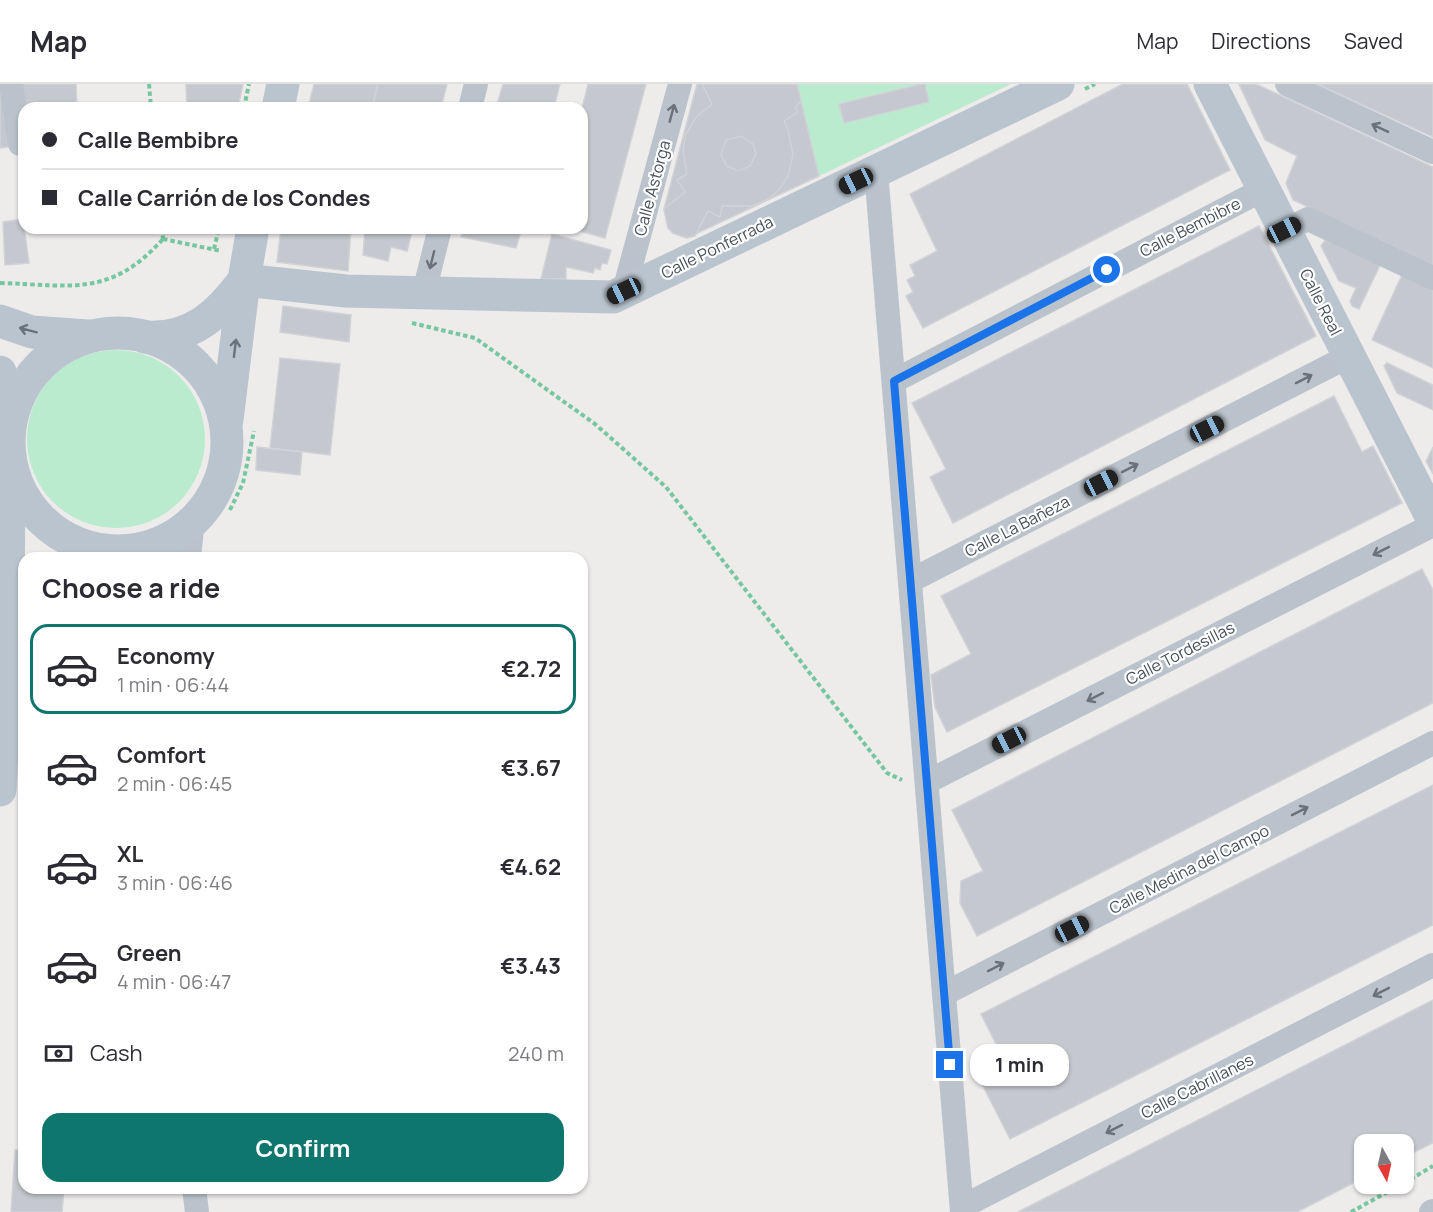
<!DOCTYPE html>
<meta charset="utf-8">
<style>
body{margin:0;font-family:Manrope,sans-serif;background:#f2f2f3;color:#2b2b33;height:100vh;display:flex;flex-direction:column;font-size:22px;white-space:nowrap}
*{box-sizing:border-box;margin:0}
p{font-size:20px;color:#7c7c81}
.icon{flex:none;width:33px;height:33px;fill:none;stroke:currentColor;stroke-width:2;stroke-linecap:round;stroke-linejoin:round}
.map{position:relative;flex:1;overflow:hidden}
.details{position:absolute;left:18px;top:468px;width:570px;height:642px;display:flex;flex-direction:column;background:#fff;border-radius:18px;box-shadow:0 2px 4px #0004}
.details>*{flex:none}
.guide{position:absolute;left:18px;top:18px;width:570px;height:132px;border-radius:18px;box-shadow:0 2px 4px #0004;display:grid;align-content:center;height:132px;padding:0 24px;background:#fff}
.needle{width:39px;rotate:172deg}
.controls{position:absolute;left:1354px;top:1050px;display:grid;gap:12px}
.controls a{display:grid;place-items:center;width:60px;height:60px;border-radius:12px;background:#fff;box-shadow:0 2px 4px #0004;font-size:30px}
.end{position:absolute;width:27px;height:27px;margin:-14px;border:8px solid #1a73e8;background:#fff;box-shadow:0 0 0 3px #fff}
.from{border-radius:50%}
.bubble{position:absolute;height:42px;border-radius:18px;background:#fff;box-shadow:0 2px 4px #0004;font-size:20px;font-weight:700;line-height:42px;text-align:center}
.car{position:absolute;width:18px;height:36px;margin:-18px -9px;border-radius:8px;box-shadow:0 0 4px 2px #0007;background:linear-gradient(#222 24%,#8ab4d8 0 40%,#222 0 76%,#8ab4d8 0 86%,#222 0)}
.guide b{display:flex;align-items:center;gap:21px;height:57px;font-size:22px}
.guide b+b{border-top:2px solid #e1e1e2}
.guide i{width:15px;height:15px;background:#2b2b33}
ul{padding:0;list-style:none}
li{display:flex;align-items:center;gap:18px;height:90px;margin:0 12px 9px;padding:0 12px;border:3px solid transparent;border-radius:18px}
li div{flex:1}
li b{display:block;font-size:22px}
li em{font-style:normal;font-weight:700}
li.on{border-color:#0f766e}
li>.icon{width:54px;height:54px;stroke-width:1.5}
h2{padding:0 24px;font-size:27px;line-height:72px}
.pay{display:flex;align-items:center;gap:15px;height:66px;padding:0 24px;font-size:22px}
.pay p{margin-inline-start:auto}
.cta{display:flex;gap:12px;margin-top:auto;padding:12px 24px}
.cta a{flex:1;height:69px;border-radius:18px;background:#0f766e;color:#fff;font-size:24px;font-weight:700;line-height:69px;text-align:center}
header{display:flex;align-items:center;gap:36px;box-sizing:border-box;height:84px;padding:0 30px;background:#fff;border-bottom:2px solid #e1e1e2}
header strong{font-size:28px}
nav{display:flex;gap:33px;margin-inline-start:auto;font-size:21px}
.map>svg:first-child{display:block}
.green{fill:#baebce}
.building{fill:#c5c8ce;stroke:#d0d2d7;stroke-width:1.5;fill-rule:evenodd}
.lines{fill:none;stroke-linecap:round;stroke-linejoin:round}
.path{stroke:#75c79f;stroke-width:4;stroke-dasharray:4.5 3;stroke-linecap:butt}
.street{stroke:#bac3cb;stroke-width:24}
.secondary{stroke:#bac4cf;stroke-width:33}
.oneway{stroke:#68727a}
.oneway2{stroke:#68727c}
.route{stroke:#1a73e8;stroke-width:8}
.labels{text-anchor:middle;stroke-width:4.5;stroke-linejoin:round;paint-order:stroke}
.street-label{font-size:16px;fill:#454f58;stroke:#fff}
</style>
<header>
<strong>Map</strong>
<nav><a>Map</a><a>Directions</a><a>Saved</a></nav>
</header>
<div class="map">
<svg width="1433" height="1128" viewBox="0 0 1433 1128">
<rect width="100%" height="100%" fill="#eeebeb"/>
<g class="green">
<polygon points="797,0 1011,0 819,92"/>
<circle cx="116" cy="355" r="89"/>
</g>
<g class="building">
<polygon points="0,0 14,62 0,64"/>
<polygon points="18,0 76,0 77,24 24,24"/>
<polygon points="186,0 243,0 238,24 187,24"/>
<polygon points="314,0 378,0 372,24 308,24"/>
<polygon points="378,0 447,0 441,24 372,24"/>
<polygon points="503,0 560,0 554,24 496,24"/>
<polygon points="588,0 646,0 605,154 569,144 582,144 582,24"/>
<polygon points="697,0 797,0 819,92 687,154 673,149 668,144 664,125"/>
<path d="M702,0H797L801,17L795,23L798,28L784,37L788,46L793,71L788,92L782,102L769,115L752,122H722L720,133L708,127L695,152L687,154L673,149L668,144L664,125L685,108L677,96L687,90L683,67L686,50L696,33L712,20ZM741,52L753,60L756,70L750,82L738,87L727,82L721,71L726,56Z"/>
<polygon points="921,0 925,0 929,18 844,39 839,20"/>
<polygon points="1123,0 1187,0 1230,86 923,244 906,212 913,208 907,196 915,192 910,181 937,167 910,110"/>
<polygon points="1239,0 1256,0 1433,83 1433,181 1293,116 1286,99 1297,72 1265,56"/>
<polygon points="1317,0 1433,0 1433,53"/>
<polygon points="23,135 29,179 5,181 3,138"/>
<polygon points="1259,142 1316,252 953,439 930,393 946,385 912,319"/>
<polygon points="281,144 351,144 348,187 277,178"/>
<polygon points="365,144 413,144 407,167 391,163 388,177 363,171"/>
<polygon points="464,144 522,144 516,164 461,153"/>
<polygon points="552,150 611,166 607,180 602,179 600,186 595,184 593,189 566,183 566,195 541,195"/>
<polygon points="1325,156 1380,181 1359,225 1352,222 1350,217 1356,204 1339,197 1321,162"/>
<polygon points="1402,191 1433,206 1433,284 1372,256"/>
<polygon points="283,222 351,231 349,258 280,248"/>
<polygon points="280,274 340,280 330,371 270,364"/>
<polygon points="1387,279 1433,301 1433,326 1397,309 1384,282"/>
<polygon points="1334,312 1362,368 1373,362 1402,419 947,648 935,623 931,591 971,570 941,512"/>
<polygon points="257,363 302,368 300,391 256,386"/>
<polygon points="1433,363 1433,390 1426,377"/>
<polygon points="1422,485 1433,506 1433,619 977,852 960,819 961,797 983,787 952,726"/>
<polygon points="1433,701 1433,841 1010,1055 982,1000 1009,986 981,930"/>
<polygon points="1433,916 1433,1059 1404,1073 1404,1060 1365,1060 1365,1093 1297,1128 1018,1128"/>
<polygon points="15,1066 24,1066 24,1104 64,1104 62,1128 11,1128"/>
</g>
<g class="lines">
<g class="path">
<polyline points="149,0 151,24"/>
<polyline points="1085,5 1095,0"/>
<polyline points="244,24 249,0"/>
<polyline points="162,144 163,155"/>
<polyline points="163,155 221,167"/>
<polyline points="214,165 219,144"/>
<path d="M0,199C71,201 110,214 163,155"/>
<polyline points="412,239 475,254 595,340 666,403 887,689 902,696"/>
<polyline points="230,426 243,399 254,347"/>
<polyline points="1404,1099 1433,1082"/>
<polyline points="1351,1128 1402,1100"/>
</g>
<g class="street">
<polyline points="11,0 20,60"/>
<polyline points="1287,0 1433,68"/>
<polyline points="470,24 476,0"/>
<polyline points="876,87 962,1128"/>
<polyline points="1285,146 1308,135 1433,194"/>
<polyline points="624,207 680,0"/>
<polyline points="424,208 440,144"/>
<polyline points="894,297 1264,105"/>
<polyline points="105,466 125,474"/>
<polyline points="189,474 192,445 206,424"/>
<polyline points="910,497 1349,272"/>
<polyline points="927,698 1433,441"/>
<polyline points="944,910 1433,659"/>
<polyline points="194,1104 197,1128"/>
<polyline points="962,1123 1433,881"/>
<polyline points="1431,1128 1433,1127"/>
</g>
<g class="secondary">
<polyline points="1210,0 1433,436"/>
<polyline points="278,24 283,0"/>
<polyline points="244,196 346,207 613,213 1058,0"/>
<polyline points="0,237 32,248 88,252"/>
<circle cx="118" cy="358" r="109"/>
<path d="M145,253C191,256 218,231 244,196"/>
<polyline points="0,288 8,317 9,339"/>
<polyline points="227,336 244,196 253,144"/>
<polyline points="0,706 8,546 9,387"/>
</g>
</g>
<defs><path id="oneway-shaft" d="M-6 0H5M1.5-3L5.5 0L1.5 3" fill="none" stroke-width="1.6" stroke-linecap="round" stroke-linejoin="round" transform="scale(1.5)"/></defs>
<g class="oneway">
<use href="#oneway-shaft" transform="translate(672 29) rotate(-75)"/>
<use href="#oneway-shaft" transform="translate(1380 44) rotate(-155)"/>
<use href="#oneway-shaft" transform="translate(432 176) rotate(104)"/>
<use href="#oneway-shaft" transform="translate(1304 295) rotate(-27)"/>
<use href="#oneway-shaft" transform="translate(1130 384) rotate(-27)"/>
<use href="#oneway-shaft" transform="translate(1381 467) rotate(153)"/>
<use href="#oneway-shaft" transform="translate(1095 613) rotate(153)"/>
<use href="#oneway-shaft" transform="translate(1300 727) rotate(-27)"/>
<use href="#oneway-shaft" transform="translate(996 883) rotate(-27)"/>
<use href="#oneway-shaft" transform="translate(1381 908) rotate(153)"/>
<use href="#oneway-shaft" transform="translate(1114 1045) rotate(153)"/>
</g>
<g class="oneway2">
<use href="#oneway-shaft" transform="translate(28 246) rotate(-165)"/>
<use href="#oneway-shaft" transform="translate(235 264) rotate(-83)"/>
</g>
<g class="lines">
<polyline class="route" points="950,981 894,297 1107,186"/>
</g>
<g class="labels">
<g class="street-label">
<text transform="translate(652 104) rotate(-75)" y="6">Calle Astorga</text>
<text transform="translate(1190 143) rotate(-27)" y="6">Calle Bembibre</text>
<text transform="translate(717 163) rotate(-26)" y="6">Calle Ponferrada</text>
<text transform="translate(1321 218) rotate(63)" y="6">Calle Real</text>
<text transform="translate(1017 442) rotate(-27)" y="6">Calle La Bañeza</text>
<text transform="translate(1180 569) rotate(-27)" y="6">Calle Tordesillas</text>
<text transform="translate(1189 785) rotate(-27)" y="6">Calle Medina del Campo</text>
<text transform="translate(1197 1002) rotate(-27)" y="6">Calle Cabrillanes</text>
</g>
</g>
</svg>
<div class="controls">
<a><svg class="needle" viewBox="-14 -14 28 28"><path d="M0-13l5 13h-10z" fill="#e53935"/><path d="M0 13l5-13h-10z" fill="#7c7c81"/></svg></a>
</div>
<i class="end from" style="left:1107px;top:186px"></i>
<i class="end" style="left:950px;top:981px"></i>
<div class="bubble" style="left:970px;top:960px;width:99px">1 min</div>
<i class="car" style="left:856px;top:97px;rotate:245deg"></i>
<i class="car" style="left:1284px;top:146px;rotate:64deg"></i>
<i class="car" style="left:624px;top:207px;rotate:245deg"></i>
<i class="car" style="left:1207px;top:345px;rotate:63deg"></i>
<i class="car" style="left:1101px;top:399px;rotate:63deg"></i>
<i class="car" style="left:1009px;top:656px;rotate:243deg"></i>
<i class="car" style="left:1072px;top:845px;rotate:63deg"></i>
<div class="guide">
<b><i class="from"></i>Calle Bembibre</b>
<b><i></i>Calle Carrión de los Condes</b>
</div>
<section class="details">
<h2>Choose a ride</h2>
<ul>
<li class="on"><svg class="icon" aria-label="car" viewBox="0 0 24 24"><path d="M5 17H2v-5l4-1 3-4h7l3 4 3 1v5h-3M9 17h6M6 11h13"/><circle cx="7" cy="17" r="2"/><circle cx="17" cy="17" r="2"/></svg><div><b>Economy</b><p>1 min · 06:44</p></div><em>€2.72</em></li>
<li><svg class="icon" aria-label="car" viewBox="0 0 24 24"><path d="M5 17H2v-5l4-1 3-4h7l3 4 3 1v5h-3M9 17h6M6 11h13"/><circle cx="7" cy="17" r="2"/><circle cx="17" cy="17" r="2"/></svg><div><b>Comfort</b><p>2 min · 06:45</p></div><em>€3.67</em></li>
<li><svg class="icon" aria-label="car" viewBox="0 0 24 24"><path d="M5 17H2v-5l4-1 3-4h7l3 4 3 1v5h-3M9 17h6M6 11h13"/><circle cx="7" cy="17" r="2"/><circle cx="17" cy="17" r="2"/></svg><div><b>XL</b><p>3 min · 06:46</p></div><em>€4.62</em></li>
<li><svg class="icon" aria-label="car" viewBox="0 0 24 24"><path d="M5 17H2v-5l4-1 3-4h7l3 4 3 1v5h-3M9 17h6M6 11h13"/><circle cx="7" cy="17" r="2"/><circle cx="17" cy="17" r="2"/></svg><div><b>Green</b><p>4 min · 06:47</p></div><em>€3.43</em></li>
</ul>
<div class="pay"><svg class="icon" aria-label="cash" viewBox="0 0 24 24"><path d="M3 7h18v10H3z"/><circle cx="12" cy="12" r="2"/></svg>Cash<p>240 m</p></div>
<div class="cta"><a>Confirm</a></div>
</section>
</div>
